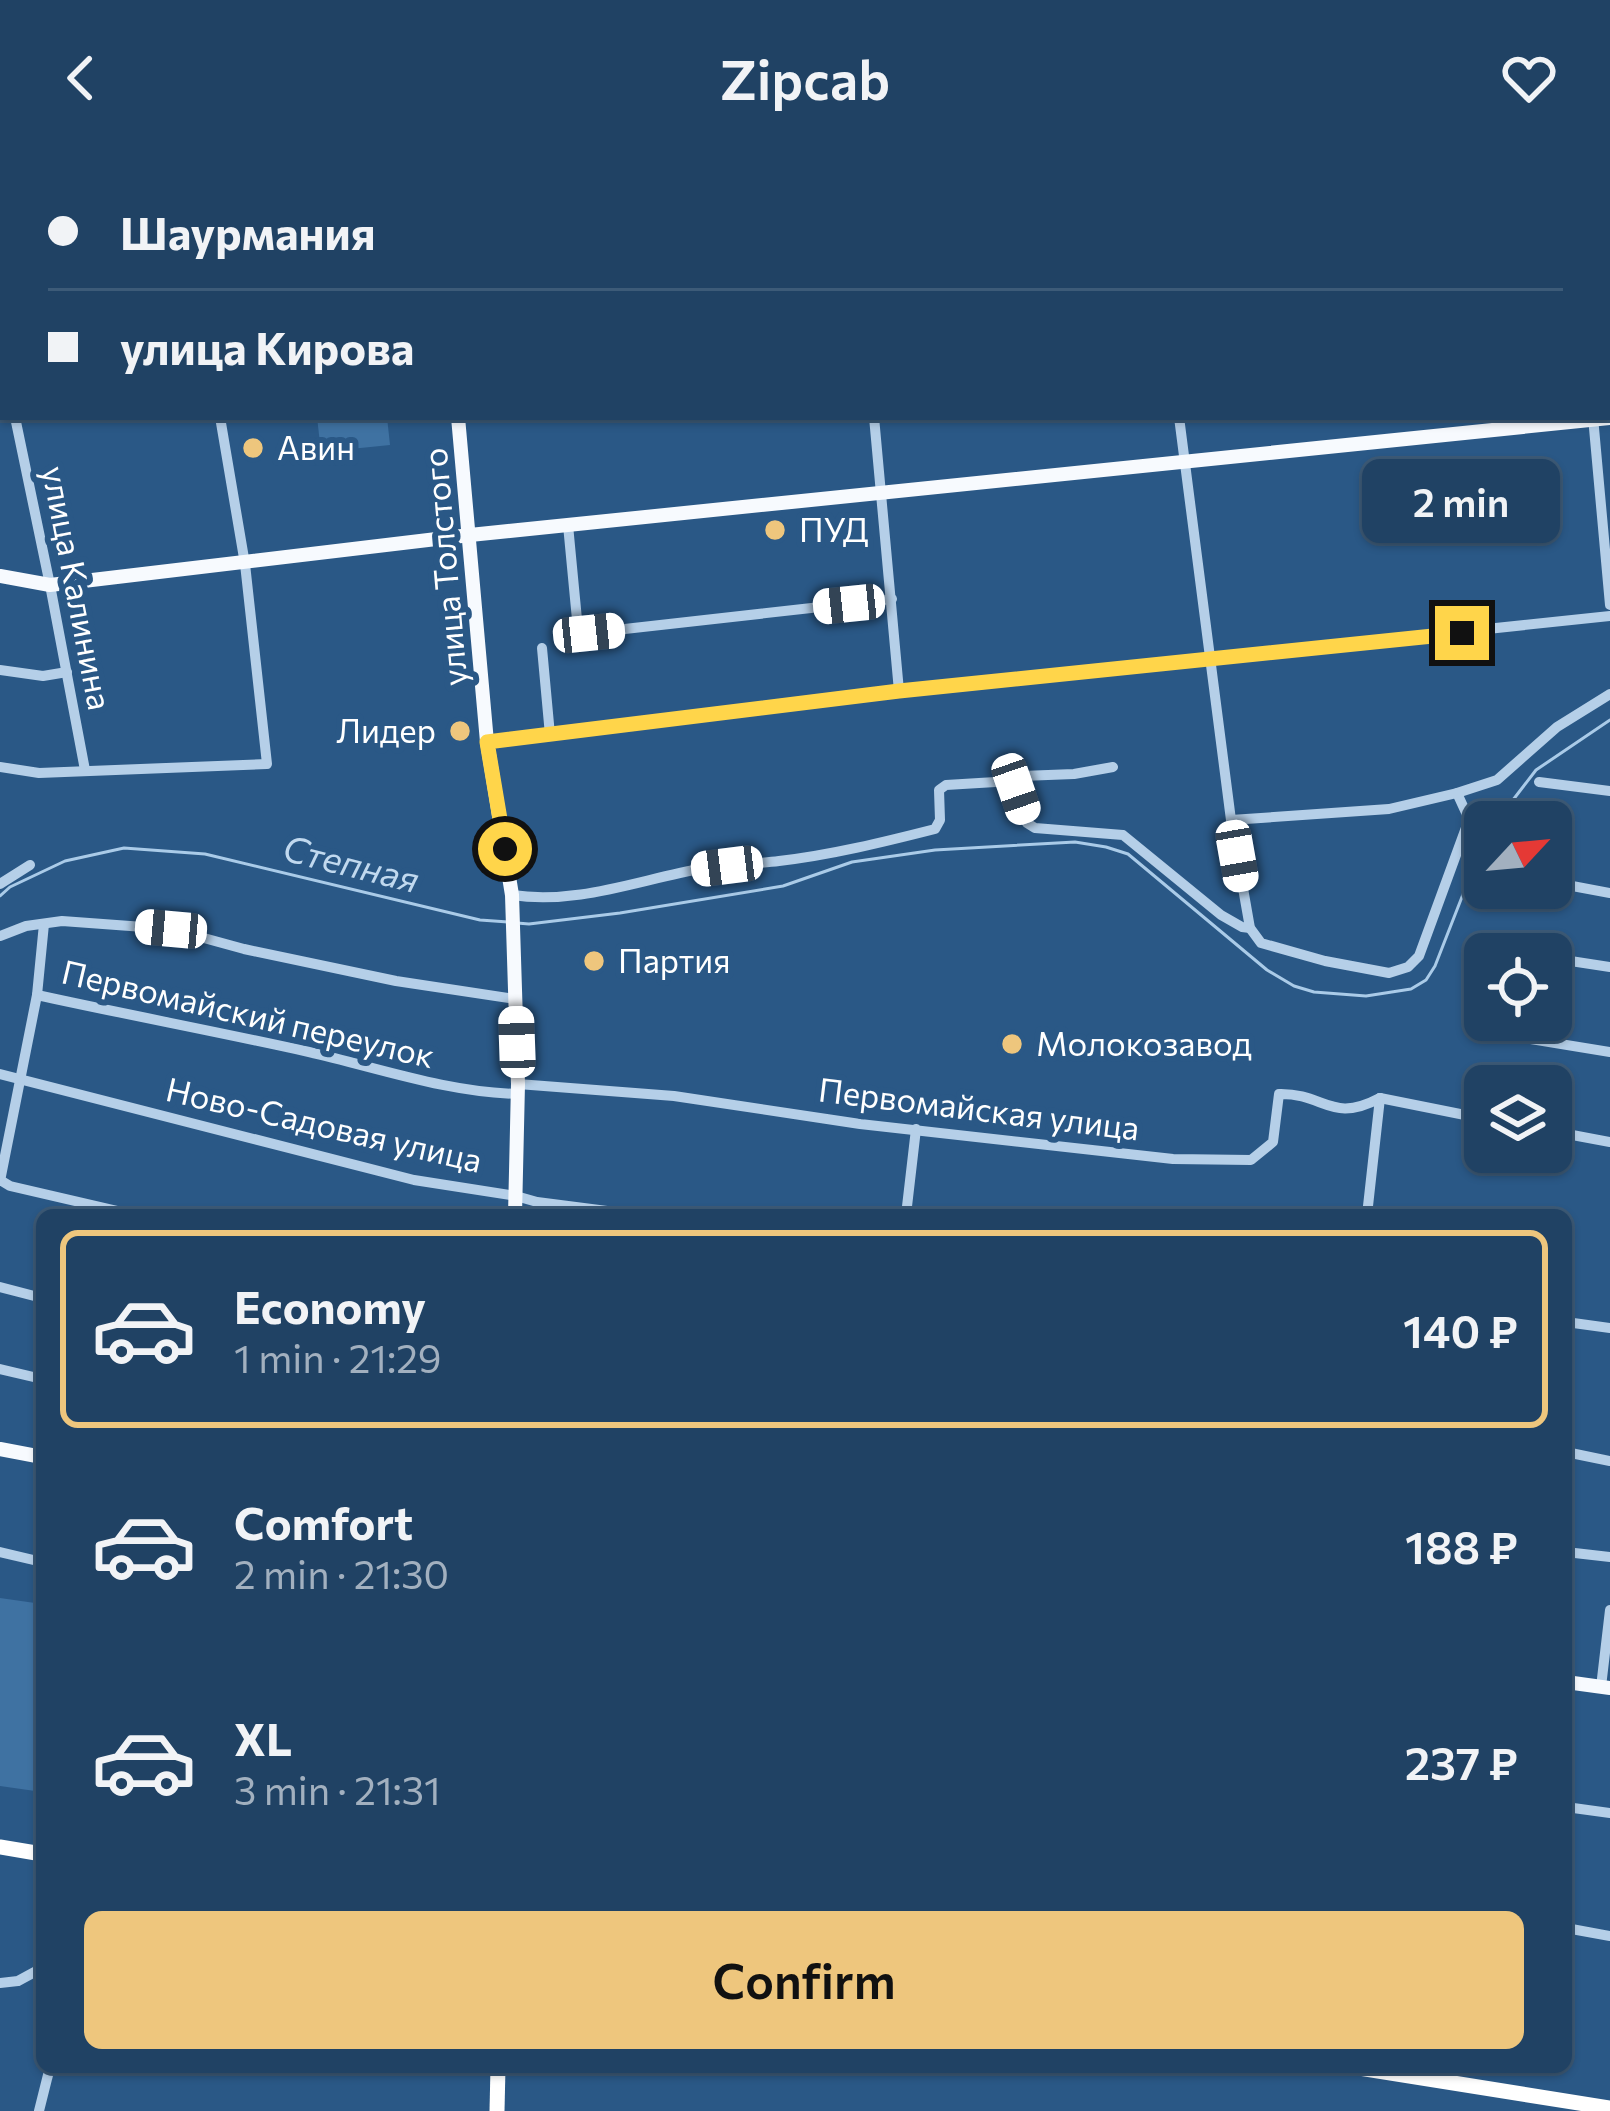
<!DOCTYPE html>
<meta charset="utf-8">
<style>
body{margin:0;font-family:Commissioner,sans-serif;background:#2d4d6d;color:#f1f3f6;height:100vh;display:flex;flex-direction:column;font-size:45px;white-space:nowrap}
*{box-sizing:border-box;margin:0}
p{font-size:39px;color:#a2b0bf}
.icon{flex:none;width:66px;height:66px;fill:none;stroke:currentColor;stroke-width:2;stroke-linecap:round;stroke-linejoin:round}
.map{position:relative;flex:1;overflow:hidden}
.sheet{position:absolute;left:36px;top:1053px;width:1536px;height:864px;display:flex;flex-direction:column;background:#204264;border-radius:18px;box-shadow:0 3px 9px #0004,0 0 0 3px #3d5b78}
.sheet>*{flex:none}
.hud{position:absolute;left:0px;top:0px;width:1611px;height:264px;box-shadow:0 3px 9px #0004,0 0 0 3px #3d5b78;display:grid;align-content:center;height:264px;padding:0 48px;background:#204264}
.needle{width:78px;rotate:64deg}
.controls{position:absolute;left:1464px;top:645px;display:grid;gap:24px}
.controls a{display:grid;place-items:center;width:108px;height:108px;border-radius:18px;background:#204264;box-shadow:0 3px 9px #0004,0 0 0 3px #3d5b78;font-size:60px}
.end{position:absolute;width:54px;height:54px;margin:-27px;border:15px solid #ffd54a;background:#111;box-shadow:0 0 0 6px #111}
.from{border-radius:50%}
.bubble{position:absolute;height:84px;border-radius:18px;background:#204264;box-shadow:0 3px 9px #0004,0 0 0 3px #3d5b78;font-size:39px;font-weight:600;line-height:84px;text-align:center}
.car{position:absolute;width:36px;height:72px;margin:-36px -18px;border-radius:15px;box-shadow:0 0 9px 3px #0007;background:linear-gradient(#fff 24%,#345 0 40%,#fff 0 76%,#345 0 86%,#fff 0)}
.hud b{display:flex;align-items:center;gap:42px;height:114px;font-size:45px}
.hud b+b{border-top:3px solid #3d5b78}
.hud i{width:30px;height:30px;background:#f1f3f6}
ul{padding:21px 0 0;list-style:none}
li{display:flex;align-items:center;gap:36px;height:198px;margin:0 24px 18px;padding:0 24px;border:6px solid transparent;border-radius:18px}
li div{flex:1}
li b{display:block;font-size:45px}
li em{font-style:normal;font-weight:600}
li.active{border-color:#eec67d}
li>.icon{width:108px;height:108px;stroke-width:1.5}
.primary-button{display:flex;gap:24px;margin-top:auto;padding:24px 48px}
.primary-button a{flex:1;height:138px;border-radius:18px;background:#eec67d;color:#111;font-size:48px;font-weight:600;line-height:138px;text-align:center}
header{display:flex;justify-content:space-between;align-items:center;height:156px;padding:0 48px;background:#204264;font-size:54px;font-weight:600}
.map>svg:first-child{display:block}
.green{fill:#3f72a2}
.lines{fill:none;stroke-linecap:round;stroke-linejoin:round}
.stream{stroke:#aacbe8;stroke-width:3}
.minor{stroke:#b5cfe8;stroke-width:10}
.major{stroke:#f7fafe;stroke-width:14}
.highway{stroke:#fff;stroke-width:15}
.route{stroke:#ffd54a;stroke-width:15}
.poi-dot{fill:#eec67d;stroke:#2a5886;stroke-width:4.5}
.labels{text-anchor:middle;stroke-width:12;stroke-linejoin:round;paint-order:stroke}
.poi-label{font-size:33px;fill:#fff;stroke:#2a5886;text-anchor:start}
.street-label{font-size:33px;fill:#fff;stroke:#2a5886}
.water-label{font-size:36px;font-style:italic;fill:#c1d9ef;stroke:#2a5886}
</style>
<header><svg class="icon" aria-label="back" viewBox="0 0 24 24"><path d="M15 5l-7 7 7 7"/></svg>Zipcab<svg class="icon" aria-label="heart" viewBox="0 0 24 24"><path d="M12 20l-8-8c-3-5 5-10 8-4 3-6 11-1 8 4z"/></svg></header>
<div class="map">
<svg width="1610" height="1955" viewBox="0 0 1610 1955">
<rect width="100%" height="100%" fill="#2a5886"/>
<g class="green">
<polygon points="317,261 387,261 390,289 321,296"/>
<polygon points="0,1442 42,1448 42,1636 0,1630"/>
</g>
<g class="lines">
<g class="stream">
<polyline points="1496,666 1536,614 1610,564"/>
<polyline points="0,740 10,731 65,705 124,692 205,698 480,764 508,766"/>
<polyline points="517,767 529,768 620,757 783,730 852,706 935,694 1075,686 1106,691 1128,698 1267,814 1294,830 1314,836 1366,840 1411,833 1426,824 1435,810 1485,682"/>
</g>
<g class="minor">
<polyline points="848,0 849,3"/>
<polyline points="1153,0 1153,3"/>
<polyline points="1568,0 1568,3"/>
<polyline points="302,3 343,0"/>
<polyline points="1235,3 1270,0"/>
<polyline points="0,26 3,26"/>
<polyline points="1608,60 1610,60"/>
<polyline points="1608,166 1610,166"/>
<polyline points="0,187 3,203"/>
<polyline points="0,232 3,232"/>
<polyline points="15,261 50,429 85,614"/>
<polyline points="874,261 899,535"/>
<polyline points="1179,261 1231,664 1250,772 1261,787 1325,805 1389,817 1408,811 1419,800 1467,669 1468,661 1457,637"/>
<polyline points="1593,261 1610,449"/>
<polyline points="568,369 578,474 589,477 892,443"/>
<polyline points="542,492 550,579"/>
<polyline points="0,514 43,520 67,516"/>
<polyline points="487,586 899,535 1610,460"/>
<polyline points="0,611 39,617 267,608 245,408 220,261"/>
<polyline points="1012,625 1022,620 1074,618 1113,611"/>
<polyline points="1539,626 1610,635"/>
<polyline points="1231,664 1389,653 1457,637 1497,624 1557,571 1610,538"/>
<polyline points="1551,726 1610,737"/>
<polyline points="0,728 30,709"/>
<path d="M512,739C579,749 640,723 705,712C730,708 755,708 779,705C831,699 884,686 935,673L940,664L939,634L946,629L1012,625L1027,667L1035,672L1123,679L1221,759L1242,771L1250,772"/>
<polyline points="0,780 26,770 62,765 171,773 244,793 396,825 515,843"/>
<polyline points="1483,793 1521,798"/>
<polyline points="1551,802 1610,811"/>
<path d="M37,839C128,859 219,876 309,896C379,912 446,936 518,938"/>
<polyline points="1478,871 1493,877 1610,896"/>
<polyline points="0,918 414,1024 516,1040 537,1046 638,1059"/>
<path d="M518,928L674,940L860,968L1173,1003L1251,1004L1273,986L1279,938C1325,937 1331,968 1380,942"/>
<polyline points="1380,942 1485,963"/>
<polyline points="1551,975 1610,986"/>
<polyline points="0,1024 10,1030 135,1059"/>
<polyline points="0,1025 37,839 44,768"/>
<polyline points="906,1059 916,973"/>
<polyline points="1367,1059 1380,942"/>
<polyline points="0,1131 42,1142"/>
<polyline points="1566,1166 1610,1172"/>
<polyline points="0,1213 42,1223"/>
<polyline points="1566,1296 1610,1305"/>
<polyline points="0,1396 42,1406"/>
<polyline points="1566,1396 1610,1401"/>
<polyline points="1601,1531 1610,1454"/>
<polyline points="1566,1651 1610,1657"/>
<polyline points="1566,1772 1610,1780"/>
<polyline points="0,1827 18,1825 42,1812"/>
<polyline points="39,1955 50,1911"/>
</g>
<g class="major">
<polyline points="433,0 434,3"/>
<polyline points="458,261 487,586 512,739 518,928 515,1059"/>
<polyline points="0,420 50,429 470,379 1610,262"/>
<polyline points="0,1293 42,1301"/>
<polyline points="1566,1526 1610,1532"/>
</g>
<g class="highway">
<polyline points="0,1691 42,1698"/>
<polyline points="1353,1911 1610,1952"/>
<polyline points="497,1955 498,1911"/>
</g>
</g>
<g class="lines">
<polyline class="route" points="505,693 487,586 899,535 1462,477"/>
</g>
<g class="poi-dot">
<circle cx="253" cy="292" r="12"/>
<circle cx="775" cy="374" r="12"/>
<circle cx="460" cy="575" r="12"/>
<circle cx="594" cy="805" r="12"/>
<circle cx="1012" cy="888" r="12"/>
</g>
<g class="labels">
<g class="poi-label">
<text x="277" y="304">Авин</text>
<text x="799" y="386">ПУД</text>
<text x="436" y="587" text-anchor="end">Лидер</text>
<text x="618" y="817">Партия</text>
<text x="1036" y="900">Молокозавод</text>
</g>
<g class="street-label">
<text transform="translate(445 411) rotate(-95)" y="12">улица Толстого</text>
<text transform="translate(77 432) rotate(79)" y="12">улица Калинина</text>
<text transform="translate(248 858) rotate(13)" y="12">Первомайский переулок</text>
<text transform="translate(979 953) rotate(7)" y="12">Первомайская улица</text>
<text transform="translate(324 969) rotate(13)" y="12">Ново-Садовая улица</text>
</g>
<g class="water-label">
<text transform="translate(351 708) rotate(14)" y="13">Степная</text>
</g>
</g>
</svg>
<div class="controls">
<a><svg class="needle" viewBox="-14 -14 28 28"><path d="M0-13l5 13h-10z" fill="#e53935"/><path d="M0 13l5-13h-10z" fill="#a2b0bf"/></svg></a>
<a><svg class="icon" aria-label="locate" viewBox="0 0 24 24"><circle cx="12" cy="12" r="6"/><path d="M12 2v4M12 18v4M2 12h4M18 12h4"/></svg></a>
<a><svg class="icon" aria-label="layers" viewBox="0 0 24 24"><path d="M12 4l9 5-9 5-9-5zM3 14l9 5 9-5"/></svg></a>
</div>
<i class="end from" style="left:505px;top:693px"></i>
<i class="end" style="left:1462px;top:477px"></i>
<div class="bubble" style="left:1362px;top:303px;width:198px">2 min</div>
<i class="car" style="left:849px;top:448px;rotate:264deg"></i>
<i class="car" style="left:589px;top:477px;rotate:84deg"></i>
<i class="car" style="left:1016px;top:633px;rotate:161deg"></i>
<i class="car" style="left:1237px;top:700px;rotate:170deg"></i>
<i class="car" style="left:727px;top:710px;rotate:263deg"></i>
<i class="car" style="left:171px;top:773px;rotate:275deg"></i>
<i class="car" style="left:517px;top:886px;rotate:358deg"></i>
<div class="hud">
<b><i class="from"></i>Шаурмания</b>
<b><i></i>улица Кирова</b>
</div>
<section class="sheet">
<ul>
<li class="active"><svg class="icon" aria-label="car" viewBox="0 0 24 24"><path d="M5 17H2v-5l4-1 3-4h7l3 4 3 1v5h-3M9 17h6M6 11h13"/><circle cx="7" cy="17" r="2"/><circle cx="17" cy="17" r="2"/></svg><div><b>Economy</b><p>1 min · 21:29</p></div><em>140 ₽</em></li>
<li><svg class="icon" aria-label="car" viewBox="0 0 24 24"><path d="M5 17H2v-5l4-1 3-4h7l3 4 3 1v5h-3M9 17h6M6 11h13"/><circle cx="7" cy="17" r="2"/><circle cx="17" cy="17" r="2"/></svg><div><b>Comfort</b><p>2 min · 21:30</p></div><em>188 ₽</em></li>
<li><svg class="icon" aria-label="car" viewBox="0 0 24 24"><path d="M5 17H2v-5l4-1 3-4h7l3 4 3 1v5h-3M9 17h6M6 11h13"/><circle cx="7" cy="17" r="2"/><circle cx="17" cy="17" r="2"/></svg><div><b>XL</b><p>3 min · 21:31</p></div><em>237 ₽</em></li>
</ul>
<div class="primary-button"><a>Confirm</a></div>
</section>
</div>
